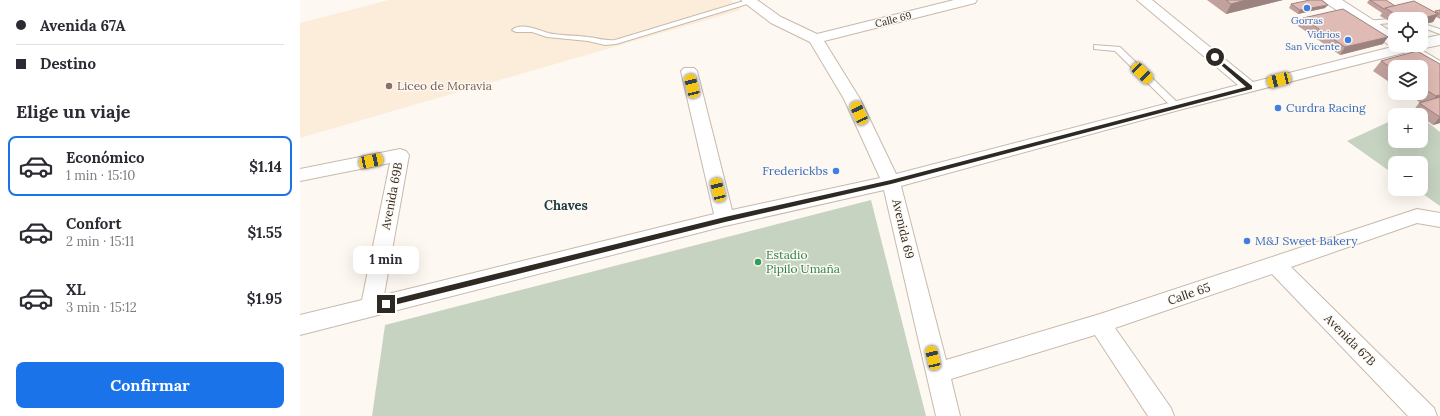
<!DOCTYPE html>
<html lang="es">
<meta charset="utf-8">
<style>
body{margin:0;font-family:Lora,serif;background:#f2f2f3;color:#2b2b33;height:100vh;display:flex;flex-direction:column;font-size:15px;white-space:nowrap}
*{box-sizing:border-box;margin:0}
p{font-size:13px;color:#7c7c81}
.icon{flex:none;width:22px;height:22px;fill:none;stroke:currentColor;stroke-width:2;stroke-linecap:round;stroke-linejoin:round}
.map{position:relative;flex:1;overflow:hidden}
.side{display:flex;flex-direction:column;background:#fff;width:300px}
.side>*{flex:none}
.hud{display:grid;align-content:center;height:88px;padding:0 16px;background:#fff}
.tools{position:absolute;left:1088px;top:12px;display:grid;gap:8px}
.tools a{display:grid;place-items:center;width:40px;height:40px;border-radius:8px;background:#fff;box-shadow:0 4px 16px #0002;font-size:20px}
.end{position:absolute;width:18px;height:18px;margin:-9px;border:5px solid #2f2924;background:#fff;box-shadow:0 0 0 2px #fff}
.from{border-radius:50%}
.bubble{position:absolute;height:28px;border-radius:8px;background:#fff;box-shadow:0 4px 16px #0002;font-size:13px;font-weight:700;line-height:28px;text-align:center}
.car{position:absolute;width:12px;height:24px;margin:-12px -6px;border-radius:5px;box-shadow:0 0 3px 1px #0007;background:linear-gradient(#f5c518 24%,#345 0 40%,#f5c518 0 76%,#345 0 86%,#f5c518 0)}
.hud b{display:flex;align-items:center;gap:14px;height:38px;font-size:15px}
.hud b+b{border-top:1px solid #e1e1e2}
.hud i{width:10px;height:10px;background:#2b2b33}
ul{padding:0;list-style:none}
li{display:flex;align-items:center;gap:12px;height:60px;margin:0 8px 6px;padding:0 8px;border:2px solid transparent;border-radius:8px}
li div{flex:1}
li b{display:block;font-size:15px}
li em{font-style:normal;font-weight:700}
li.on{border-color:#1a73e8}
li>.icon{width:36px;height:36px;stroke-width:1.5}
h2{padding:0 16px;font-size:18px;line-height:48px}
.primary-button{display:flex;gap:8px;margin-top:auto;padding:8px 16px}
.primary-button a{flex:1;height:46px;border-radius:8px;background:#1a73e8;color:#fff;font-size:16px;font-weight:700;line-height:46px;text-align:center}
main{display:flex;flex:1;min-height:0}
.map>svg:first-child{display:block}
.education{fill:#fbedda}
.green{fill:#c7d3c1}
.lines{fill:none;stroke-linecap:round;stroke-linejoin:round}
.lane-casing{stroke:#c8b9ab;stroke-width:2}
.street-casing{stroke:#c8b9ab;stroke-width:2}
.secondary-casing{stroke:#c8b9ab;stroke-width:2}
.lane{fill:#fff;fill-rule:evenodd}
.street{fill:#fff;fill-rule:evenodd}
.secondary{fill:#fff;fill-rule:evenodd}
.wall{fill:#c1a19c}
.shaded-wall{fill:#9d837f}
.building{fill:#e0bbb5;stroke:#9d837f}
.route{fill:#2f2924}
.shop-dot{fill:#3f7fe0;stroke:#fef8f2;stroke-width:1.5}
.education-dot{fill:#8d6e63;stroke:#fef8f2;stroke-width:1.5}
.leisure-dot{fill:#2e9e5b;stroke:#fef8f2;stroke-width:1.5}
.labels{text-anchor:middle;stroke-width:3;stroke-linejoin:round;paint-order:stroke}
.far-street-label{font-size:10px;fill:#2f2924;stroke:#fef8f2}
.far-shop-label{font-size:10px;fill:#366cbe;stroke:#fef8f2}
.education-label{font-size:12px;fill:#785e54;stroke:#fef8f2;text-anchor:start}
.shop-label{font-size:12px;fill:#366cbe;stroke:#fef8f2;text-anchor:start}
.street-label{font-size:12px;fill:#2f2924;stroke:#fef8f2}
.leisure-label{font-size:12px;fill:#27864d;stroke:#fef8f2;text-anchor:start}
.neighbourhood-label{font-size:13px;font-weight:bold;fill:#1c3e42;stroke:#fef8f2}
</style>
<main>
<section class="side">
<div class="hud">
<b><i class="from"></i>Avenida 67A</b>
<b><i></i>Destino</b>
</div>
<h2>Elige un viaje</h2>
<ul>
<li class="on"><svg class="icon" aria-label="car" viewBox="0 0 24 24"><path d="M5 17H2v-5l4-1 3-4h7l3 4 3 1v5h-3M9 17h6M6 11h13"/><circle cx="7" cy="17" r="2"/><circle cx="17" cy="17" r="2"/></svg><div><b>Económico</b><p>1 min · 15:10</p></div><em>$1.14</em></li>
<li><svg class="icon" aria-label="car" viewBox="0 0 24 24"><path d="M5 17H2v-5l4-1 3-4h7l3 4 3 1v5h-3M9 17h6M6 11h13"/><circle cx="7" cy="17" r="2"/><circle cx="17" cy="17" r="2"/></svg><div><b>Confort</b><p>2 min · 15:11</p></div><em>$1.55</em></li>
<li><svg class="icon" aria-label="car" viewBox="0 0 24 24"><path d="M5 17H2v-5l4-1 3-4h7l3 4 3 1v5h-3M9 17h6M6 11h13"/><circle cx="7" cy="17" r="2"/><circle cx="17" cy="17" r="2"/></svg><div><b>XL</b><p>3 min · 15:12</p></div><em>$1.95</em></li>
</ul>
<div class="primary-button"><a>Confirmar</a></div>
</section>
<div class="map">
<svg width="1140" height="416" viewBox="0 0 1140 416">
<rect width="100%" height="100%" fill="#fef8f2"/>
<polygon class="education" points="89,0 431,0 441,10 0,138 0,23"/>
<g class="green">
<polygon points="1121,117 1140,132 1140,206 1116,189 1121,189 1121,163 1095,163 1095,175 1047,141 1095,119 1095,141 1121,141"/>
<polygon points="571,200 626,416 72,416 85,325"/>
</g>
<g class="lines">
<defs>
<g id="lane">
<path d="M447,0L454,2L316,44L305,45L288,41L247,37L232,32H216L212,30C221,22 238,30 248,33C261,36 275,35 288,37C298,38 305,41 315,40Z"/>
<polygon points="1089,19 1093,21 1092,23 1067,25 1063,23 1067,21"/>
<polygon points="1121,23 1140,29 1140,34 1121,27"/>
<polygon points="794,45 820,47 879,104 880,106 879,108 873,108 815,51 794,49"/>
</g>
<polygon id="street" points="441,0 457,0 481,17 517,34 654,0 677,0 675,3 524,41 560,99 596,174 938,85 837,0 852,0 953,82 1100,45 1111,45 1113,48 1111,51 879,110 601,186 646,360 800,314 1117,209 1140,213 1140,227 1117,223 991,267 1134,408 1137,416 1108,416 972,274 815,328 871,408 874,416 848,416 795,335 651,379 660,416 636,416 584,190 425,226 0,335 0,315 62,300 90,163 0,181 0,169 100,149 106,151 109,155 84,295 414,214 381,71 384,68 394,68 397,71 432,210 580,178 544,99 510,42 471,23"/>
<polygon id="secondary" points="1023,0 1042,0 1095,34 1095,45 1121,45 1121,39 1140,35 1140,45 1120,49 1140,61 1140,74 1134,73 1094,46 1089,45 1026,3"/>
</defs>
<use href="#lane" class="lane-casing"/>
<use href="#street" class="street-casing"/>
<use href="#secondary" class="secondary-casing"/>
<use href="#lane" class="lane"/>
<use href="#street" class="street"/>
<use href="#secondary" class="secondary"/>
</g>
<g class="wall">
<polygon points="907,0 983,0 926,14"/>
<polygon points="1069,0 1086,0 1095,6 1135,12 1135,11 1140,10 1140,19 1136,17 1133,22 1121,25 1121,19 1095,19 1095,24 1080,16 1082,13 1067,3"/>
<polygon points="991,4 1025,8 998,14 989,8"/>
<polygon points="1003,18 1083,44 1040,55 998,26"/>
<polygon points="1081,61 1140,64 1140,123 1133,125 1121,116 1121,115 1119,115 1113,111 1119,103 1121,103 1106,93 1121,93 1121,67 1095,67 1095,86 1073,71"/>
</g>
<g class="shaded-wall">
<polygon points="946,0 983,0 926,14 931,4"/>
<polygon points="1028,5 1025,8 998,14 1000,10"/>
<polygon points="1138,14 1133,22 1121,25 1121,19"/>
<polygon points="1088,37 1083,44 1040,55 1045,47"/>
<polygon points="1140,95 1140,103 1127,107 1136,96"/>
<polygon points="1140,117 1140,123 1133,125"/>
</g>
<g class="building">
<polygon points="926,0 946,0 931,4"/>
<polygon points="1010,0 1021,0 1028,5 1000,10 991,4"/>
<polygon points="1070,0 1086,0 1095,6 1084,9"/>
<polygon points="1114,1 1138,14 1120,19 1104,19 1085,8"/>
<polygon points="1043,9 1088,37 1045,47 1003,18"/>
<polygon points="1140,10 1140,14 1135,11"/>
<polygon points="1117,51 1140,64 1140,95 1136,96 1121,87 1121,67 1095,67 1095,70 1081,61"/>
<polygon points="1140,97 1140,117 1119,103"/>
</g>
<polygon class="route" points="915,56 952,86 952,89 591,184 425,222 86,307 83,304 86,301 425,217 591,180 946,87 913,58"/>
<g class="shop-dot">
<circle cx="1007" cy="8" r="4"/>
<circle cx="1048" cy="40" r="4"/>
<circle cx="978" cy="108" r="4"/>
<circle cx="536" cy="171" r="4"/>
<circle cx="947" cy="241" r="4"/>
</g>
<circle class="education-dot" cx="89" cy="86" r="4"/>
<circle class="leisure-dot" cx="458" cy="262" r="4"/>
<g class="labels">
<g class="far-street-label">
<text transform="translate(593 19) rotate(-14)" y="4">Calle 69</text>
</g>
<g class="far-shop-label">
<text x="1007" y="24">Gorras</text>
<text x="1040" y="38" text-anchor="end">Vidrios<tspan x="1040" dy="12">San Vicente</tspan></text>
</g>
<g class="education-label">
<text x="97" y="90">Liceo de Moravia</text>
</g>
<g class="shop-label">
<text x="986" y="112">Curdra Racing</text>
<text x="528" y="175" text-anchor="end">Frederickbs</text>
<text x="955" y="245">M&amp;J Sweet Bakery</text>
</g>
<g class="street-label">
<text transform="translate(92 196) rotate(-79)" y="4">Avenida 69B</text>
<text transform="translate(603 229) rotate(77)" y="4">Avenida 69</text>
<text transform="translate(889 294) rotate(-19)" y="4">Calle 65</text>
<text transform="translate(1050 340) rotate(45)" y="4">Avenida 67B</text>
</g>
<g class="leisure-label">
<text x="466" y="259">Estadio<tspan x="466" dy="14">Pipilo Umaña</tspan></text>
</g>
<g class="neighbourhood-label">
<text x="266" y="210">Chaves</text>
</g>
</g>
</svg>
<div class="tools">
<a><svg class="icon" aria-label="locate" viewBox="0 0 24 24"><circle cx="12" cy="12" r="6"/><path d="M12 2v4M12 18v4M2 12h4M18 12h4"/></svg></a>
<a><svg class="icon" aria-label="layers" viewBox="0 0 24 24"><path d="M12 4l9 5-9 5-9-5zM3 14l9 5 9-5"/></svg></a>
<a>+</a>
<a>−</a>
</div>
<i class="end from" style="left:915px;top:57px"></i>
<i class="end" style="left:86px;top:304px"></i>
<div class="bubble" style="left:53px;top:246px;width:66px">1 min</div>
<i class="car" style="left:842px;top:73px;rotate:134deg"></i>
<i class="car" style="left:979px;top:80px;rotate:256deg"></i>
<i class="car" style="left:392px;top:86px;rotate:346deg"></i>
<i class="car" style="left:559px;top:113px;rotate:335deg"></i>
<i class="car" style="left:71px;top:161px;rotate:78deg"></i>
<i class="car" style="left:418px;top:190px;rotate:346deg"></i>
<i class="car" style="left:633px;top:358px;rotate:347deg"></i>
</div>
</main>
